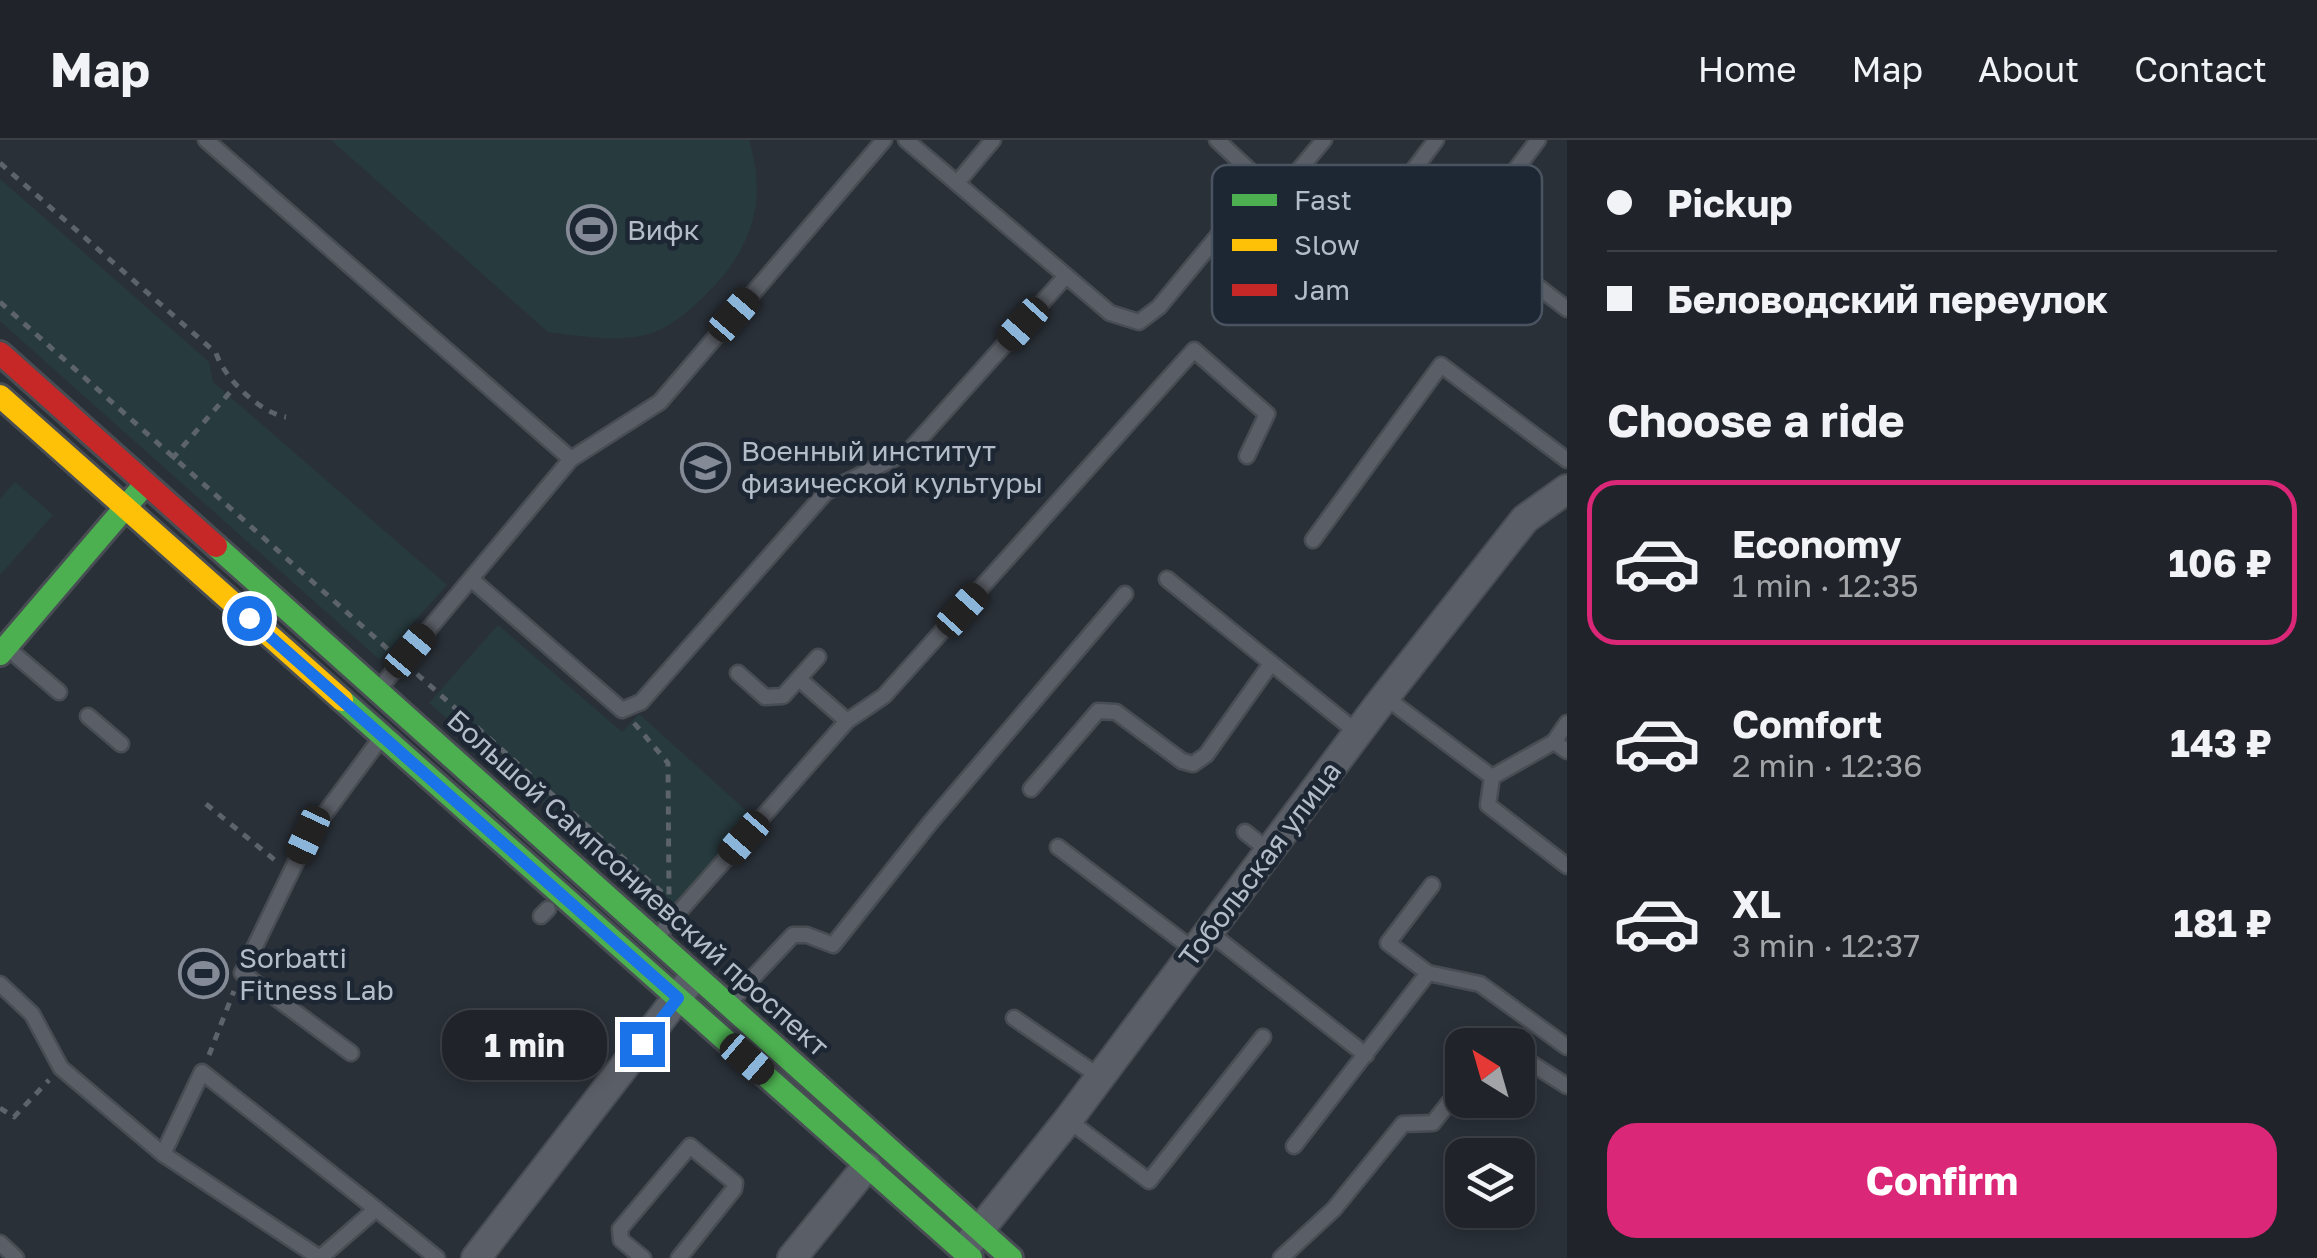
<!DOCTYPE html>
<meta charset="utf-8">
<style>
body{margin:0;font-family:"Golos Text",sans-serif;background:#282c32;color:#f1f3f6;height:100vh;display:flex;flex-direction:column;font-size:38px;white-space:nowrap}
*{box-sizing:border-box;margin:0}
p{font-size:32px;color:#a2a4a8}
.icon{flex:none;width:55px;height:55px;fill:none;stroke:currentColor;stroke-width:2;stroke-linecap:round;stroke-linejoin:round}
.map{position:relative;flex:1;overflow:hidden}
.drawer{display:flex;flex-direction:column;background:#20242a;width:750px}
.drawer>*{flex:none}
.banner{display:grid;align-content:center;height:220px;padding:0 40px;background:#20242a}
.needle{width:65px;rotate:323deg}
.controls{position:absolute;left:1445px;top:888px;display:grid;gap:20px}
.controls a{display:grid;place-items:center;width:90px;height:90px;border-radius:20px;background:#20242a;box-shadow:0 5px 15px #0003,0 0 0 2px #3d4147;font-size:50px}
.end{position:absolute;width:45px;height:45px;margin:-22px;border:12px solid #1a73e8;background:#fff;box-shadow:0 0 0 5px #fff}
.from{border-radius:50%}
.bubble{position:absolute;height:70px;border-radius:30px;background:#20242a;box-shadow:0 5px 15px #0003,0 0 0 2px #3d4147;font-size:32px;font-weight:700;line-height:70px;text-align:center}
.car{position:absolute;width:30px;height:60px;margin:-30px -15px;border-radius:12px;box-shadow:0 0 8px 2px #0007;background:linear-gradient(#222 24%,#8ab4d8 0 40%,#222 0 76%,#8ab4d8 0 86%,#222 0)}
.banner b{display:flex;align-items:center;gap:35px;height:95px;font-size:38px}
.banner b+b{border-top:2px solid #3d4147}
.banner i{width:25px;height:25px;background:#f1f3f6}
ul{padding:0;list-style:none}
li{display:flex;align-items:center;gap:30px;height:165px;margin:0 20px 15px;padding:0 20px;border:5px solid transparent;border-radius:30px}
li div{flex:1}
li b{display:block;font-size:38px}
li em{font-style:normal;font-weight:700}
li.on{border-color:#db2777}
li>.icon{width:90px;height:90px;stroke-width:1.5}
h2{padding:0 40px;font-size:45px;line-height:120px}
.action{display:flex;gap:20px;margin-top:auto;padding:20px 40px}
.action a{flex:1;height:115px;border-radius:30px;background:#db2777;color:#fff;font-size:40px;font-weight:700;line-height:115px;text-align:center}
header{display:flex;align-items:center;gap:60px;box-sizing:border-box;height:140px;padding:0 50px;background:#20242a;border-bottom:2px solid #3d4147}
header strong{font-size:48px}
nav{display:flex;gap:55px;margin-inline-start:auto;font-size:35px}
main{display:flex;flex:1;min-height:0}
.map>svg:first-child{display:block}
.green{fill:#273a3e}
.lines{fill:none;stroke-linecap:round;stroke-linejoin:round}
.lane-casing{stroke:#484c53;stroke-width:19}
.street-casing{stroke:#484c53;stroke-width:32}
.fast-casing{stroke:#484c53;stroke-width:28}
.slow-casing{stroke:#484c53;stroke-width:28}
.jam-casing{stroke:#484c53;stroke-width:28}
.path{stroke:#5d636a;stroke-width:5;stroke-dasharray:8 8;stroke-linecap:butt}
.lane{stroke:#5a5e66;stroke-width:14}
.street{stroke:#5a5e66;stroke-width:28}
.fast{stroke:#4caf50;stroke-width:22}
.slow{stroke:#ffc107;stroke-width:22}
.jam{stroke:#c62828;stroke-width:22}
.route{stroke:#1a73e8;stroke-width:12}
.labels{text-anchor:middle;stroke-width:9;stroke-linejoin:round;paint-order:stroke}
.poi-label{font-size:28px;fill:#b4bcc9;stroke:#1d2633;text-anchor:start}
.street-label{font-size:28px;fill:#b4bcc9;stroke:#1d2633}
.key{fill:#1d2633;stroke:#4a5360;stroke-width:2.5}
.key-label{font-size:28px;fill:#b4bcc9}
</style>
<header>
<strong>Map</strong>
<nav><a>Home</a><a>Map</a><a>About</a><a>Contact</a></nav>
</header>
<main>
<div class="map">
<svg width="1567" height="1118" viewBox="0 0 1567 1118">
<rect width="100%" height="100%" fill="#2a3038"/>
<g class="green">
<path d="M331,0H749C769,66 749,115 700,160C685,175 663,192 641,196C610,201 579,196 548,192Z"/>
<polygon points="0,39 209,222 213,242 447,445 380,520 0,181"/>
<polygon points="15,342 53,375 0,435 0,359"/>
<polygon points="498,485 622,592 639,574 751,675 667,773 429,563"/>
</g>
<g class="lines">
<defs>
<g id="lane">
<polyline points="206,0 571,319 378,550"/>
<polyline points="906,0 1110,173 1139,182 1159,167 1244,64 1277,56 1324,0"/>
<polyline points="1217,0 1277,56"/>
<polyline points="1436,0 1406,40 1474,85"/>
<polyline points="1538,0 1468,93 1567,169"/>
<polyline points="957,43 993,0"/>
<polyline points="571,319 660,262 884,0"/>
<polyline points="1313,400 1441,225 1567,320"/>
<polyline points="471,439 622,570 641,562 826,352 909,311 1066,136"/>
<polyline points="1167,439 1358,593"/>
<polyline points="6,507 59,552"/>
<polyline points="738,533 765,557 783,556 818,517"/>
<polyline points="799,539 847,581"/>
<polyline points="1385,557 1492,637 1554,602"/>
<polyline points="88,576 121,604"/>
<polyline points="1567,583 1554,602 1567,611"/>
<polyline points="1492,637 1488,665 1567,726"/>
<polyline points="1031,649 1098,571 1116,572 1182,621 1193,624 1206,615 1270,525"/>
<polyline points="1245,692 1269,711"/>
<polyline points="1058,707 1195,811"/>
<polyline points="541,776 548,769"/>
<polyline points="1209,792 1366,915"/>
<polyline points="656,798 847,581 884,556 1194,210 1267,274 1247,316"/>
<polyline points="1428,833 1388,803 1432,745"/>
<polyline points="0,844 32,874 61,928 163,1014 320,1118 376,1069 437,1118"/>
<polyline points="728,864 793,795 807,795 833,805 930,683 1125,454"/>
<polyline points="1014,878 1100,937"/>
<polyline points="351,913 242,833 309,695 381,598"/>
<polyline points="1518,915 1567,946"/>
<polyline points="1068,980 1149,1041 1263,897"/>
<polyline points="1294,1006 1428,833 1480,844 1567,907"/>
<polyline points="163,1014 202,932 376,1069"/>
<polyline points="0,1103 16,1118"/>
<polyline points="643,1118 621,1100 620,1089 690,1006 735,1043 734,1049 679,1118"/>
<polyline points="1281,1118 1334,1069 1403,984 1433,983 1462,946"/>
</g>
<g id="street">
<polyline points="970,1102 1068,980 1377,567 1525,379 1567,349"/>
<polyline points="476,1118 688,844"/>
<polyline points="792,1118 867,1026"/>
</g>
<g id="fast">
<polyline points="216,406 1011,1118"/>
<polyline points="0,514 141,349"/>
<polyline points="342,560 971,1118"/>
</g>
<polyline id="slow" points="0,256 342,560"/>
<polyline id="jam" points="0,213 216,406"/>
</defs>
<use href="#lane" class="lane-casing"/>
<use href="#street" class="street-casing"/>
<use href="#fast" class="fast-casing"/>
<use href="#slow" class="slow-casing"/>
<use href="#jam" class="jam-casing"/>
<g class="path">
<path d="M0,23L216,213C224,238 260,273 286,277"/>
<polyline points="0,162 390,511"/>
<polyline points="172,319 237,244"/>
<polyline points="417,534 666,756"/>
<polyline points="634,583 668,623 669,755"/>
<polyline points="206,664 276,721"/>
<polyline points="209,915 234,851"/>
<polyline points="0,968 14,977 49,940"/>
</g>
<use href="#lane" class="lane"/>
<use href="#street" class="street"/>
<use href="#fast" class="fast"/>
<use href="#slow" class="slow"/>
<use href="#jam" class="jam"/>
</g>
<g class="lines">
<polyline class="route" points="249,478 678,858 642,904"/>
</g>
<defs>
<symbol id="stadium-ring" viewBox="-11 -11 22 22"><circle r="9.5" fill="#1d2633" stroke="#848b96" stroke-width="1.5"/><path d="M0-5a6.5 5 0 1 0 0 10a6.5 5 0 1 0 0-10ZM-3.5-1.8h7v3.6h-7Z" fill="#848b96"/></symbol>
<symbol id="university-ring" viewBox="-11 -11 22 22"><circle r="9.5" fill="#1d2633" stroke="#848b96" stroke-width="1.5"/><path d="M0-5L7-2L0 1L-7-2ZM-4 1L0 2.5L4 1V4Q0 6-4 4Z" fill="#848b96"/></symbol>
</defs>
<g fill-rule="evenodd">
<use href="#stadium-ring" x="564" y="62" width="55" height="55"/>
<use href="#university-ring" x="678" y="300" width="55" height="55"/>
<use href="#stadium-ring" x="176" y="806" width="55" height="55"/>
</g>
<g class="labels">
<g class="poi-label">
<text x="627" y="100">Вифк</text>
<text x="741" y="321">Военный институт<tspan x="741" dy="32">физической культуры</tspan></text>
<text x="239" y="828">Sorbatti<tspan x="239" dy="32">Fitness Lab</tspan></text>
</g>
<g class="street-label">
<text transform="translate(1260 724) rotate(-53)" y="10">Тобольская улица</text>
<text transform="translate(638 743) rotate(42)" y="10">Большой Сампсониевский проспект</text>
</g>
</g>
<rect x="1212" y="25" width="330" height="160" rx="15" class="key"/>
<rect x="1232" y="54" width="45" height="12" fill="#4caf50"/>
<rect x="1232" y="99" width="45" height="12" fill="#ffc107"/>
<rect x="1232" y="144" width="45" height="12" fill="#c62828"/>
<g class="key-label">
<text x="1294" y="70">Fast</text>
<text x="1294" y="115">Slow</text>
<text x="1294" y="160">Jam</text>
</g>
</svg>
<div class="controls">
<a><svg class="needle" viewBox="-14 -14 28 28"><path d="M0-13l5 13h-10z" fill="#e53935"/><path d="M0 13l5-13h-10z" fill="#a2a4a8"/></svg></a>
<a><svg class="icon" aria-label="layers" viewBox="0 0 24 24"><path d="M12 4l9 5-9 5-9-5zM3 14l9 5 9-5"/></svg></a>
</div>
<i class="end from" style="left:249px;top:478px"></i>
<i class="end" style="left:642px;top:904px"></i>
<div class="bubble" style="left:442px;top:870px;width:165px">1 min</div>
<i class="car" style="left:734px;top:175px;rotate:41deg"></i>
<i class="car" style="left:1023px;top:184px;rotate:222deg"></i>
<i class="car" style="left:962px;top:470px;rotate:42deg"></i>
<i class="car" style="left:410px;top:511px;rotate:40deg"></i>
<i class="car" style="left:308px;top:695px;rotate:205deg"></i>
<i class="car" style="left:744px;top:698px;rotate:221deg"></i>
<i class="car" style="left:747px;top:919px;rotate:131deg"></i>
</div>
<section class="drawer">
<div class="banner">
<b><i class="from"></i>Pickup</b>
<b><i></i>Беловодский переулок</b>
</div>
<h2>Choose a ride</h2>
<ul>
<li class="on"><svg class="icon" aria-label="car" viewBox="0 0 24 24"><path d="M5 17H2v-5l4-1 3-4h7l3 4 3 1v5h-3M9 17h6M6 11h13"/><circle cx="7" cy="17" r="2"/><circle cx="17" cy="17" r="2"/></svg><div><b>Economy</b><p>1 min · 12:35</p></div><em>106 ₽</em></li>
<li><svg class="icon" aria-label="car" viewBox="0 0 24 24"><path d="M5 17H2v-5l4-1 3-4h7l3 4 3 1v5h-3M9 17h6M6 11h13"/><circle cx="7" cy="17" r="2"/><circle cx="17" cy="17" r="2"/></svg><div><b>Comfort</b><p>2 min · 12:36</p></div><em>143 ₽</em></li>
<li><svg class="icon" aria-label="car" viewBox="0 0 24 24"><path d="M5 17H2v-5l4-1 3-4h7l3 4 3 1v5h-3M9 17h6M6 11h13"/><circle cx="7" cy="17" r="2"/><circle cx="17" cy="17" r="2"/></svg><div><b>XL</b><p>3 min · 12:37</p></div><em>181 ₽</em></li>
</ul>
<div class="action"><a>Confirm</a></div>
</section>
</main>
